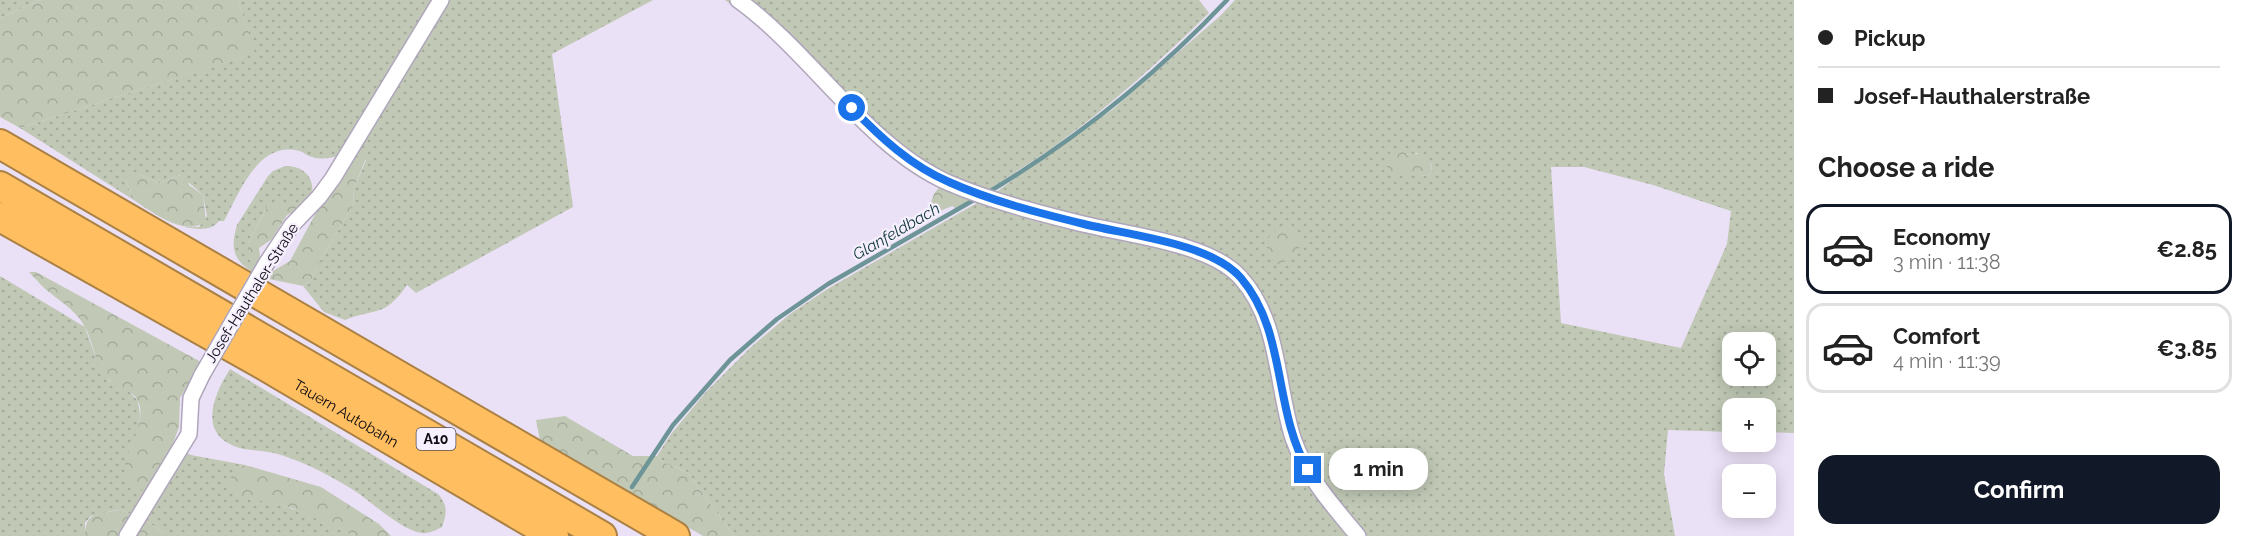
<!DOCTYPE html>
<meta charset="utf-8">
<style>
body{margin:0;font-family:Raleway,sans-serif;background:#f2f2f2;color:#222;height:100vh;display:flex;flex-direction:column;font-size:22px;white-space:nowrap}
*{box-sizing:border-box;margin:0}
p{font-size:20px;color:#767676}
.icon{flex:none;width:33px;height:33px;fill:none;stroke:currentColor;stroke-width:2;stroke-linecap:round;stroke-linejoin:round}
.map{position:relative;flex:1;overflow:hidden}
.drawer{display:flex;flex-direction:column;background:#fff;width:450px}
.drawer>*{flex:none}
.top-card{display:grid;align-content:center;height:132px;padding:0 24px;background:#fff}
.tools{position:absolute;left:1722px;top:332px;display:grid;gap:12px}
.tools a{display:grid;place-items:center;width:54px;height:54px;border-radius:12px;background:#fff;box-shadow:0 3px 15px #0003;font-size:30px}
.end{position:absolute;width:27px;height:27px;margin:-14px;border:8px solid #1a73e8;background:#fff;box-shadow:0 0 0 3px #fff}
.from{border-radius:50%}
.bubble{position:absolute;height:42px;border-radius:18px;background:#fff;box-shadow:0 3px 15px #0003;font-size:20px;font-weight:700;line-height:42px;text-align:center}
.top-card b{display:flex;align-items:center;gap:21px;height:57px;font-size:22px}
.top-card b+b{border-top:2px solid #e0e0e0}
.top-card i{width:15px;height:15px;background:#222}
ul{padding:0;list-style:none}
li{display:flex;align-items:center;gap:18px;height:90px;margin:0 12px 9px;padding:0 12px;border:3px solid #e0e0e0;border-radius:18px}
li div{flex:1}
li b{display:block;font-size:22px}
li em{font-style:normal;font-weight:700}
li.current{border-color:#111827}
li>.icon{width:54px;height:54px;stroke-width:1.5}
h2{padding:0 24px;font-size:27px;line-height:72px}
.action{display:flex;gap:12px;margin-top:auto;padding:12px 24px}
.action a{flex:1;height:69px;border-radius:18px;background:#111827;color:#fff;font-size:24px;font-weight:700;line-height:69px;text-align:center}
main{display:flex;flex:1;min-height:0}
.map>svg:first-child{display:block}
.grass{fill:url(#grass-dots);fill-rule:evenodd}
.forest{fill:url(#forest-crowns)}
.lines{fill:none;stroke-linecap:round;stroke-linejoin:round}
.stream{stroke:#6d9496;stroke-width:4.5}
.street-casing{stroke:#afa6bb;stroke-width:18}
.highway-casing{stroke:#aa8044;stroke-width:32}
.street{stroke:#fff;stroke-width:15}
.highway{stroke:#ffbf60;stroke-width:28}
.street-bridge-casing{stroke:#afa6bb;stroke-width:18;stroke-linecap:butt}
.street-bridge{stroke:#fff;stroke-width:15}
.route{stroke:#1a73e8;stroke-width:8}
.labels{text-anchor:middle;stroke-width:4.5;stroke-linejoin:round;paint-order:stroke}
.shield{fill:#f6f0fe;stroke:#534f58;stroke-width:1.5}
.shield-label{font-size:14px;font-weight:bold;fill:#0d0a11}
.street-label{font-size:15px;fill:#0d0a11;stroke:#f6f0fe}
.water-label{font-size:16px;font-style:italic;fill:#10383a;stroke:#f6f0fe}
</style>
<main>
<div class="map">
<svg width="1794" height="536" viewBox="0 0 1794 536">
<defs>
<pattern id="grass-dots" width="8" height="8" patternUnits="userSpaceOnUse" patternTransform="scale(1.5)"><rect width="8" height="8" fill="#c1c9b6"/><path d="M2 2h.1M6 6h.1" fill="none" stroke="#a5ab9b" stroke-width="1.8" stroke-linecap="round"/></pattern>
<pattern id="forest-crowns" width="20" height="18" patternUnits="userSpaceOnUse" patternTransform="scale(1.5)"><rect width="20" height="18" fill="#c1c9b6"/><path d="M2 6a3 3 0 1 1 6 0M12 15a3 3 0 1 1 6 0" fill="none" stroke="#a5ab9b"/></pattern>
</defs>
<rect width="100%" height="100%" fill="#ebe1f7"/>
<g class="grass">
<polygon points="0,0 41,0 0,18"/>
<path d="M238,0H653L552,54L573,207L416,293L407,285C384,318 378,307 345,320L324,312L303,286L311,281L317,266L353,205L354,188L366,160L357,150C342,154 327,162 312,157C307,156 304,152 299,151C258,140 239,194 224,221H219C211,232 196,229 184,227H199L207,216L203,195L180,175L159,183L138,174L126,180L132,199L20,128L254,53Z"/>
<path d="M725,0H1199L1209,13C1159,62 1107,109 1049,150C1026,166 1001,181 977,197L946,189L778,41Z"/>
<path d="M1235,0H1794V433L1766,432V408H1732V432L1668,430L1664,474L1675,536H734L687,472L663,462L657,456L671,434L706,392L750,348L790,314L829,288L996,192L1113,109L1220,16ZM1403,152L1409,155L1417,153L1431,164L1432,171L1428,176L1412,174ZM1551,167H1584L1653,185L1731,211L1727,244L1681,348L1561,323ZM1732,342H1766V375H1732Z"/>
<path d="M285,166C302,165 315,177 312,194L298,210L268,205L248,243L258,275C235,263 229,251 237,225L268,176L273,171Z"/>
<polygon points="0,276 85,327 94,353 109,381 125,387 138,401 140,414 139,432 125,466 149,488 172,447 191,455 245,465 235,468 274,503 309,514 354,536 163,536 163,532 144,520 120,509 91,516 85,523 85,536 0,536"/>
<path d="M230,369L438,494C448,505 447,513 442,527C436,530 429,534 421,533C400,529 373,503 355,491C331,476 307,463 281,455C269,451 256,451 244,449C197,438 211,399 230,369Z"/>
</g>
<g class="forest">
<polygon points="41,0 238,0 255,53 20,128 0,117 0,18"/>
<polygon points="363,149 368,153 354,188 353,205 317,266 311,281 303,286 264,278 251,267 248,243 268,205 275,202 285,207 288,203 291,202 298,210 287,215 272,239 259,248 261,263 273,271 290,261 319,207 357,150"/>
<path d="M1401,149L1408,155C1422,151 1430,157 1432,171L1428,176L1389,172C1383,159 1387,151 1401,149Z"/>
<path d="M138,174L159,183L180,175L188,179L189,185L203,195L206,221C186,239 151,211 132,199L126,180L128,176Z"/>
<polygon points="940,186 977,197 956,208 952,206 940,211 932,208 930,205 934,194"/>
<path d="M1285,228L1301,234L1302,241L1296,257L1276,265C1266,258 1266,249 1268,238L1275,230Z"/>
<path d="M29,272H36L201,362L180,398L179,427L172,446L149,488L139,490C102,472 149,436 139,403C134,390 120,389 110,381C98,372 93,345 87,331C78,312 65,305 49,292C42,287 36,279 29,272Z"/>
<polygon points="565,416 633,456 657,456 663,462 687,472 734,536 703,536 540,441 536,420"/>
<polygon points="245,465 321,487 379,524 391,536 354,536 292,508 252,499 234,492 229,482 235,468"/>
<path d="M120,509L144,520L163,532V536H85C85,509 100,516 120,509Z"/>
</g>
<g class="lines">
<g class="stream">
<path d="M987,193C1074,141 1157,74 1227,0"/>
<polyline points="632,487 673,425 730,360 777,319 828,284 979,197"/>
</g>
<defs>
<g id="street">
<path d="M738,0C812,53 867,147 949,183C991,201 1039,213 1083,224C1128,235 1209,243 1240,277C1280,321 1276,385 1293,438C1306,476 1333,506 1358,536"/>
<polyline points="266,264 292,225 319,197 333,178 441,0"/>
<polyline points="127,536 189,434 191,398 202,375"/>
</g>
<g id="highway">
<polyline points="0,144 675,536"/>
<polyline points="0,186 602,536"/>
<path id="s1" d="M0,217L260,363L554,536"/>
</g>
</defs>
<use href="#street" class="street-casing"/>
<use href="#highway" class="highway-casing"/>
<use href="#street" class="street"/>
<use href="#highway" class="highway"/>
<defs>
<polyline id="street-bridge" points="202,375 266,264"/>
</defs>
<use href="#street-bridge" class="street-bridge-casing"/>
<use href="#street-bridge" class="street-bridge"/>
</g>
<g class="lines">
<path class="route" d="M852,108C880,137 911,166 949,182C991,201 1039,213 1084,224C1127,235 1211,243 1241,278C1287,332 1273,410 1308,470"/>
</g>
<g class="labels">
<rect class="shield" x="416.5" y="428" width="39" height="22" rx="4.5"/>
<g class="shield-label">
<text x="436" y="444">A10</text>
</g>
<g class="street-label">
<text transform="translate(252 293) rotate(-58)" y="5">Josef-Hauthaler-Straße</text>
<text dy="5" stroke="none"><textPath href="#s1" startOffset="398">Tauern Autobahn</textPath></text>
</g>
<g class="water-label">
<text transform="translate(896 231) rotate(-30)" y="6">Glanfeldbach</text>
</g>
</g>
</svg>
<div class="tools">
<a><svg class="icon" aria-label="locate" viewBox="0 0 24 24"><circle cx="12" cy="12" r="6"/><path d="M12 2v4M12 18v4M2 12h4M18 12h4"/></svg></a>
<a>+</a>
<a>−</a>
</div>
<i class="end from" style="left:852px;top:108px"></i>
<i class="end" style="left:1308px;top:470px"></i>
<div class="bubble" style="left:1329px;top:448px;width:99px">1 min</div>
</div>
<section class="drawer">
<div class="top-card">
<b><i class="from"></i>Pickup</b>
<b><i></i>Josef-Hauthalerstraße</b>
</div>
<h2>Choose a ride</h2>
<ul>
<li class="current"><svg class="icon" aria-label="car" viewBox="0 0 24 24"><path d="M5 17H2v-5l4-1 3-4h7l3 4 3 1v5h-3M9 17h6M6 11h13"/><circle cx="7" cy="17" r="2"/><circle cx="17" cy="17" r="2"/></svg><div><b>Economy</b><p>3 min · 11:38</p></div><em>€2.85</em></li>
<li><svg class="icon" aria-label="car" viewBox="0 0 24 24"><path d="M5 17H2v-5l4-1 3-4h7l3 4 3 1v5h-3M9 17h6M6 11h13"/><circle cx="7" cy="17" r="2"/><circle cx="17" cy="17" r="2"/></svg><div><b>Comfort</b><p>4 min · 11:39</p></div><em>€3.85</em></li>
</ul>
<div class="action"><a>Confirm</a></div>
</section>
</main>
